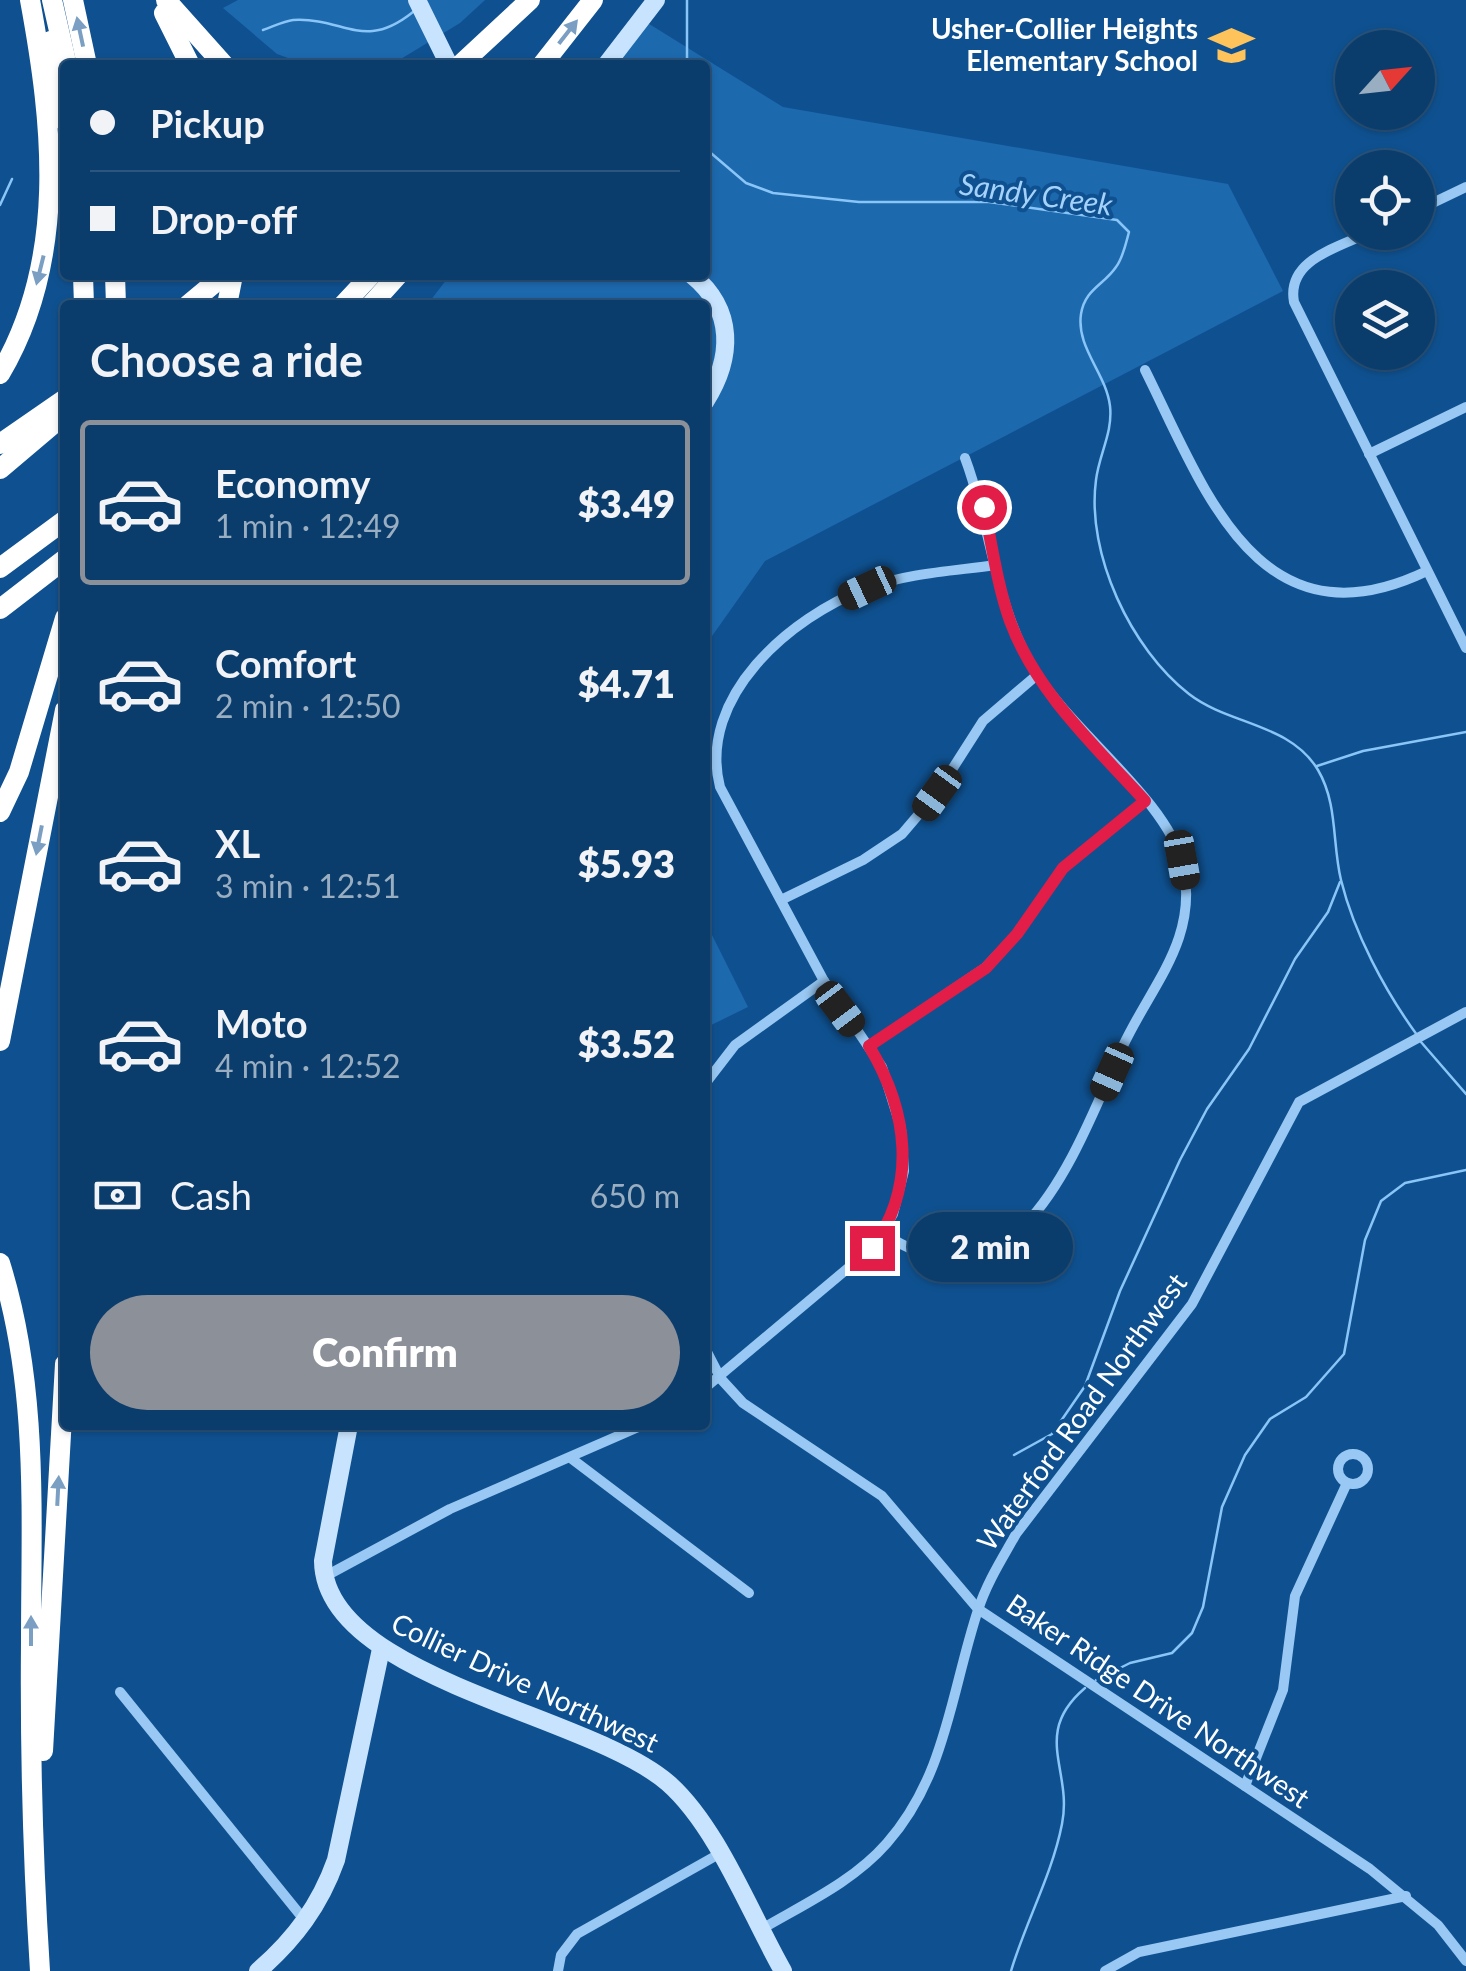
<!DOCTYPE html>
<meta charset="utf-8">
<style>
body{margin:0;font-family:Lato,sans-serif;background:#194874;color:#f1f3f6;height:100vh;display:flex;flex-direction:column;font-size:38px;white-space:nowrap}
*{box-sizing:border-box;margin:0}
p{font-size:32px;color:#9aaec2}
.icon{flex:none;width:55px;height:55px;fill:none;stroke:currentColor;stroke-width:2;stroke-linecap:round;stroke-linejoin:round}
.map{position:relative;flex:1;overflow:hidden}
.drawer{position:absolute;left:60px;top:300px;width:650px;height:1130px;display:flex;flex-direction:column;background:#0b3d6c;border-radius:10px;box-shadow:0 2px 8px #0004,0 0 0 2px #2b567f}
.drawer>*{flex:none}
.guide{position:absolute;left:60px;top:60px;width:650px;height:220px;border-radius:10px;box-shadow:0 2px 8px #0004,0 0 0 2px #2b567f;display:grid;align-content:center;height:220px;padding:0 30px;background:#0b3d6c}
.needle{width:65px;rotate:63deg}
.tools{position:absolute;left:1335px;top:30px;display:grid;gap:20px}
.tools a{display:grid;place-items:center;width:100px;height:100px;border-radius:50%;background:#0b3d6c;box-shadow:0 2px 8px #0004,0 0 0 2px #2b567f;font-size:50px}
.end{position:absolute;width:45px;height:45px;margin:-22px;border:12px solid #e11d48;background:#fff;box-shadow:0 0 0 5px #fff}
.from{border-radius:50%}
.bubble{position:absolute;height:70px;border-radius:35px;background:#0b3d6c;box-shadow:0 2px 8px #0004,0 0 0 2px #2b567f;font-size:32px;font-weight:800;line-height:70px;text-align:center}
.car{position:absolute;width:30px;height:60px;margin:-30px -15px;border-radius:12px;box-shadow:0 0 8px 2px #0007;background:linear-gradient(#222 24%,#8ab4d8 0 40%,#222 0 76%,#8ab4d8 0 86%,#222 0)}
.guide b{display:flex;align-items:center;gap:35px;height:95px;font-size:38px}
.guide b+b{border-top:2px solid #2b567f}
.guide i{width:25px;height:25px;background:#f1f3f6}
ul{padding:0;list-style:none}
li{display:flex;align-items:center;gap:30px;height:165px;margin:0 20px 15px;padding:0 10px;border:5px solid transparent;border-radius:10px}
li div{flex:1}
li b{display:block;font-size:38px}
li em{font-style:normal;font-weight:800}
li.on{border-color:#8c9099}
li>.icon{width:90px;height:90px;stroke-width:1.5}
h2{padding:0 30px;font-size:45px;line-height:120px}
.pay{display:flex;align-items:center;gap:25px;height:110px;padding:0 30px;font-size:38px}
.pay p{margin-inline-start:auto}
.button{display:flex;gap:20px;margin-top:auto;padding:20px 30px}
.button a{flex:1;height:115px;border-radius:60px;background:#8c9099;color:#fff;font-size:40px;font-weight:800;line-height:115px;text-align:center}
.map>svg:first-child{display:block}
.green{fill:#1d69ae}
.lines{fill:none;stroke-linecap:round;stroke-linejoin:round}
.stream{stroke:#89c5f7;stroke-width:2.5}
.street{stroke:#98c8f3;stroke-width:10}
.secondary{stroke:#c8e3fd;stroke-width:18}
.highway{stroke:#fff;stroke-width:20}
.oneway{fill:#7b9fc2}
.route{stroke:#e11d48;stroke-width:12}
.labels{text-anchor:middle;stroke-width:8;stroke-linejoin:round;paint-order:stroke}
.poi-label{font-size:28px;font-weight:bold;fill:#fff;stroke:#0f5190;text-anchor:end}
.street-label{font-size:28px;fill:#fff;stroke:#0f5190}
.water-label{font-size:30px;font-style:italic;fill:#a4d2fb;stroke:#0f5190}
</style>
<div class="map">
<svg width="1466" height="1971" viewBox="0 0 1466 1971">
<rect width="100%" height="100%" fill="#0f5190"/>
<g class="green">
<polygon points="238,0 485,0 460,23 391,65 307,65 277,54 223,8"/>
<polygon points="646,22 783,107 1228,184 1283,291 765,561 705,646 705,305 427,305 450,275 705,275 705,65 607,65"/>
<polygon points="705,921 748,1007 705,1028"/>
</g>
<g class="lines">
<g class="stream">
<polyline points="687,0 687,65"/>
<path d="M263,30C272,27 284,21 293,20C345,17 363,52 413,12"/>
<path d="M705,148L746,183L773,193L859,202H989L1117,220L1129,232C1126,243 1123,258 1116,267C1104,285 1085,289 1081,314C1076,348 1106,373 1110,406C1113,433 1099,454 1096,480C1086,554 1131,649 1189,694C1229,725 1290,723 1318,770C1338,804 1332,843 1341,880C1354,933 1385,991 1417,1035"/>
<polyline points="0,205 12,179"/>
<polyline points="1317,766 1363,751 1466,732"/>
<polyline points="1421,1042 1466,1094"/>
<polyline points="1014,1455 1052,1434 1085,1386 1120,1291 1180,1160 1207,1109 1249,1049 1295,959 1328,912 1340,882"/>
<polyline points="1096,1680 1130,1663 1172,1653 1192,1633 1203,1607 1222,1507 1245,1455 1270,1419 1306,1397 1344,1354 1365,1240 1381,1201 1405,1183 1466,1170"/>
<path d="M1011,1971C1026,1921 1052,1875 1062,1824C1073,1770 1031,1734 1085,1688"/>
</g>
<g class="street">
<polyline points="1418,210 1466,187"/>
<path d="M1370,232C1340,247 1286,259 1294,302L1466,648"/>
<path d="M1145,370C1204,488 1258,652 1427,571"/>
<polyline points="1369,454 1466,407"/>
<polyline points="783,899 863,860 902,834 937,793 983,721 1037,675"/>
<polyline points="869,1046 985,968 1017,934 1063,868 1145,801"/>
<polyline points="705,1084 735,1045 824,981"/>
<path d="M883,1233C1020,1326 1079,1141 1123,1046C1152,984 1199,939 1183,865C1168,801 1073,732 1036,673C995,609 992,529 965,458"/>
<polyline points="705,1348 721,1379 743,1403 882,1496 978,1609 1370,1869 1438,1925 1466,1961"/>
<path d="M705,1388L872,1248L893,1214L904,1171L901,1128L882,1067L824,981L720,787C697,697 790,617 867,588C908,573 953,571 996,565"/>
<circle cx="1353" cy="1469" r="15"/>
<polyline points="572,1459 749,1593"/>
<polyline points="324,1577 450,1509 643,1425"/>
<polyline points="120,1692 306,1922"/>
<polyline points="1245,1786 1283,1690 1295,1596 1347,1483"/>
<path d="M760,1930C804,1904 853,1882 887,1843C946,1776 951,1692 978,1610C987,1582 1002,1559 1016,1534L1192,1304L1299,1102L1466,1012"/>
<polyline points="558,1971 561,1955 577,1934 719,1854"/>
<polyline points="1105,1971 1139,1952 1406,1896"/>
</g>
<g class="secondary">
<polyline points="417,0 449,65"/>
<polyline points="606,65 656,0"/>
<path d="M692,275C735,310 733,358 705,402"/>
<path d="M349,1425L323,1561C324,1678 589,1714 668,1783C717,1826 750,1913 783,1971"/>
<path d="M258,1971C295,1939 320,1905 336,1860L381,1649"/>
</g>
<g class="highway">
<polyline points="52,0 65,57"/>
<polyline points="73,0 87,65"/>
<polyline points="166,0 224,65"/>
<polyline points="164,13 190,65"/>
<polyline points="50,41 65,122"/>
<polyline points="460,65 530,0"/>
<polyline points="542,65 593,0"/>
<polyline points="83,275 84,305"/>
<polyline points="115,275 116,305"/>
<polyline points="188,305 224,275"/>
<polyline points="227,305 233,275"/>
<polyline points="343,305 371,275"/>
<polyline points="371,305 398,275"/>
<path d="M0,374C68,259 53,125 30,0"/>
<polyline points="0,444 65,399"/>
<polyline points="0,469 65,414"/>
<polyline points="0,568 65,520"/>
<polyline points="0,609 65,559"/>
<polyline points="0,812 19,772 65,618"/>
<polyline points="0,1041 65,710"/>
<path d="M0,1263C39,1387 31,1515 31,1643C30,1752 33,1862 40,1971"/>
<polyline points="43,1751 65,1364"/>
</g>
</g>
<defs><path id="oneway-solid" d="M-6-.8H1V-3.2L6.5 0L1 3.2V.8H-6Z" transform="scale(2.5)"/></defs>
<g class="oneway">
<use href="#oneway-solid" transform="translate(80 32) rotate(-102)"/>
<use href="#oneway-solid" transform="translate(568 32) rotate(-52)"/>
<use href="#oneway-solid" transform="translate(40 270) rotate(104)"/>
<use href="#oneway-solid" transform="translate(39 840) rotate(101)"/>
<use href="#oneway-solid" transform="translate(58 1491) rotate(-87)"/>
<use href="#oneway-solid" transform="translate(31 1631) rotate(-90)"/>
</g>
<g class="lines">
<path class="route" d="M872,1248C918,1185 908,1111 869,1046L986,968L1017,934L1063,868L1145,801C1095,746 1036,692 1010,621C997,584 992,545 984,507"/>
</g>
<defs>
<symbol id="school-bare" viewBox="-9 -9 18 18"><path d="M0-5L7-2L0 1L-7-2ZM-4 1L0 2.5L4 1V4Q0 6-4 4Z" fill="#ffc35b" stroke="#0f5190" stroke-width="2.5" paint-order="stroke"/></symbol>
</defs>
<g fill-rule="evenodd">
<use href="#school-bare" x="1200" y="14" width="63" height="63"/>
</g>
<g class="labels">
<g class="poi-label">
<text x="1198" y="39">Usher-Collier Heights<tspan x="1198" dy="32">Elementary School</tspan></text>
</g>
<g class="street-label">
<text transform="translate(1082 1412) rotate(-54)" y="10">Waterford Road Northwest</text>
<text transform="translate(525 1683) rotate(25)" y="10">Collier Drive Northwest</text>
<text transform="translate(1158 1701) rotate(34)" y="10">Baker Ridge Drive Northwest</text>
</g>
<g class="water-label">
<text transform="translate(1036 195) rotate(8)" y="10">Sandy Creek</text>
</g>
</g>
</svg>
<div class="tools">
<a><svg class="needle" viewBox="-14 -14 28 28"><path d="M0-13l5 13h-10z" fill="#e53935"/><path d="M0 13l5-13h-10z" fill="#9aaec2"/></svg></a>
<a><svg class="icon" aria-label="locate" viewBox="0 0 24 24"><circle cx="12" cy="12" r="6"/><path d="M12 2v4M12 18v4M2 12h4M18 12h4"/></svg></a>
<a><svg class="icon" aria-label="layers" viewBox="0 0 24 24"><path d="M12 4l9 5-9 5-9-5zM3 14l9 5 9-5"/></svg></a>
</div>
<i class="end from" style="left:984px;top:507px"></i>
<i class="end" style="left:872px;top:1248px"></i>
<div class="bubble" style="left:908px;top:1212px;width:165px">2 min</div>
<i class="car" style="left:867px;top:588px;rotate:245deg"></i>
<i class="car" style="left:937px;top:793px;rotate:216deg"></i>
<i class="car" style="left:1182px;top:860px;rotate:170deg"></i>
<i class="car" style="left:840px;top:1009px;rotate:143deg"></i>
<i class="car" style="left:1112px;top:1072px;rotate:204deg"></i>
<div class="guide">
<b><i class="from"></i>Pickup</b>
<b><i></i>Drop-off</b>
</div>
<section class="drawer">
<h2>Choose a ride</h2>
<ul>
<li class="on"><svg class="icon" aria-label="car" viewBox="0 0 24 24"><path d="M5 17H2v-5l4-1 3-4h7l3 4 3 1v5h-3M9 17h6M6 11h13"/><circle cx="7" cy="17" r="2"/><circle cx="17" cy="17" r="2"/></svg><div><b>Economy</b><p>1 min · 12:49</p></div><em>$3.49</em></li>
<li><svg class="icon" aria-label="car" viewBox="0 0 24 24"><path d="M5 17H2v-5l4-1 3-4h7l3 4 3 1v5h-3M9 17h6M6 11h13"/><circle cx="7" cy="17" r="2"/><circle cx="17" cy="17" r="2"/></svg><div><b>Comfort</b><p>2 min · 12:50</p></div><em>$4.71</em></li>
<li><svg class="icon" aria-label="car" viewBox="0 0 24 24"><path d="M5 17H2v-5l4-1 3-4h7l3 4 3 1v5h-3M9 17h6M6 11h13"/><circle cx="7" cy="17" r="2"/><circle cx="17" cy="17" r="2"/></svg><div><b>XL</b><p>3 min · 12:51</p></div><em>$5.93</em></li>
<li><svg class="icon" aria-label="car" viewBox="0 0 24 24"><path d="M5 17H2v-5l4-1 3-4h7l3 4 3 1v5h-3M9 17h6M6 11h13"/><circle cx="7" cy="17" r="2"/><circle cx="17" cy="17" r="2"/></svg><div><b>Moto</b><p>4 min · 12:52</p></div><em>$3.52</em></li>
</ul>
<div class="pay"><svg class="icon" aria-label="cash" viewBox="0 0 24 24"><path d="M3 7h18v10H3z"/><circle cx="12" cy="12" r="2"/></svg>Cash<p>650 m</p></div>
<div class="button"><a>Confirm</a></div>
</section>
</div>
